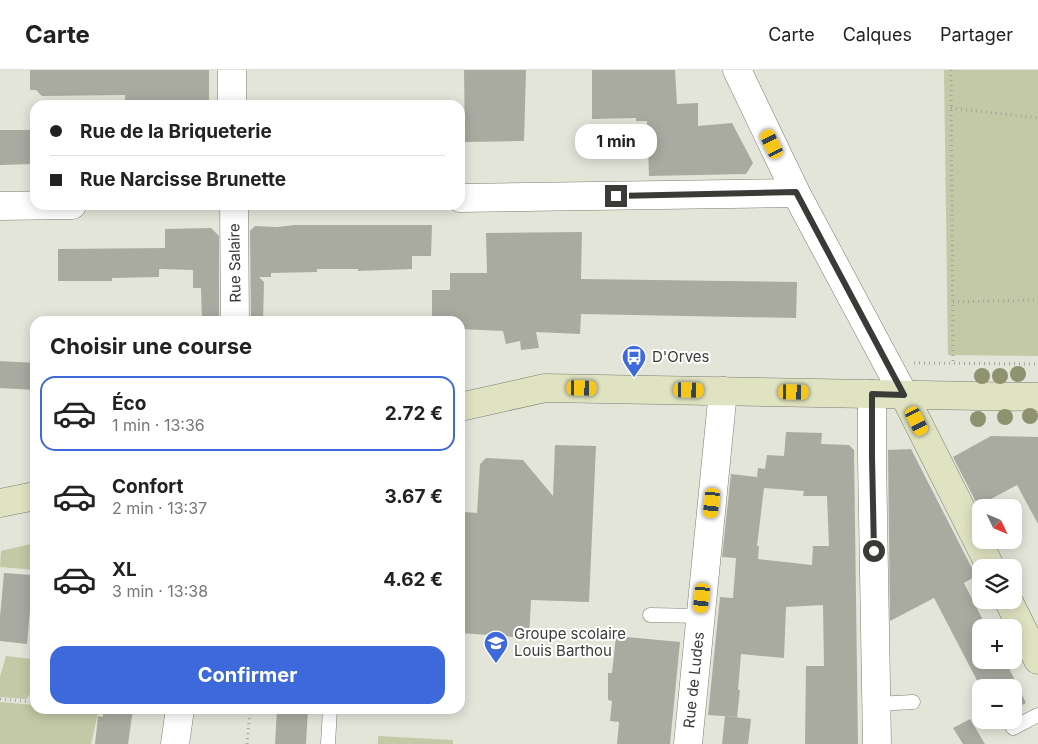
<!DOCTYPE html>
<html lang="fr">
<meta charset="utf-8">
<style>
body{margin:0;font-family:Inter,sans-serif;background:#f6f6f6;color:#222;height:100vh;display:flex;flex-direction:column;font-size:19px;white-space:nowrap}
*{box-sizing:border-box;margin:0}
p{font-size:16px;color:#767676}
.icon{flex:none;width:28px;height:28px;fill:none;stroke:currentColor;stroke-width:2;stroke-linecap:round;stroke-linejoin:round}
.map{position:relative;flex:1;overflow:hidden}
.details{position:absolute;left:30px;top:246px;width:435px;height:398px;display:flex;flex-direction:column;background:#fff;border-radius:15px;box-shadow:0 2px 12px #0003}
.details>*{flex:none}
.hud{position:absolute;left:30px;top:30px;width:435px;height:110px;border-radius:15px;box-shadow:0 2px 12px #0003;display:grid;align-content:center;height:110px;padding:0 20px;background:#fff}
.needle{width:32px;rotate:134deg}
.buttons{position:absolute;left:972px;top:429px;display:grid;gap:10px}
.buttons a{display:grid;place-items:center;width:50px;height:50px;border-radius:10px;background:#fff;box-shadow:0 2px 12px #0003;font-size:25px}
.end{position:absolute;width:22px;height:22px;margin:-11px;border:6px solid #3a3a36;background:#fff;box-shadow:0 0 0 2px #fff}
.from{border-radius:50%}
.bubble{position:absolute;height:35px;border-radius:15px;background:#fff;box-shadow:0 2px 12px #0003;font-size:16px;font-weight:700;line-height:35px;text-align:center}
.car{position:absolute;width:15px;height:30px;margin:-15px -8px;border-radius:6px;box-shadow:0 0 4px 1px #0007;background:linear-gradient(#f5c518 24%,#345 0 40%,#f5c518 0 76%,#345 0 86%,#f5c518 0)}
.hud b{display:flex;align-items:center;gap:18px;height:48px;font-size:19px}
.hud b+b{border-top:1px solid #e0e0e0}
.hud i{width:12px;height:12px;background:#222}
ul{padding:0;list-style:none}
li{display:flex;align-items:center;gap:15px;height:75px;margin:0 10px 8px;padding:0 10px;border:2px solid transparent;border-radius:15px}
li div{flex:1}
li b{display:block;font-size:19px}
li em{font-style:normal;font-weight:700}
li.on{border-color:#3d69da}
li>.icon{width:45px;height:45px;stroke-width:1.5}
h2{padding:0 20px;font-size:22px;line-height:60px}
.action{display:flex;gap:10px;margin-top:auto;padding:10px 20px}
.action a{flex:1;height:58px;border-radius:15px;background:#3d69da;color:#fff;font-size:20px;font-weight:700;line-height:58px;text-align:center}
header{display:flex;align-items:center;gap:30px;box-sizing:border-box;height:70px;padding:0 25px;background:#fff;border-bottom:1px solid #e0e0e0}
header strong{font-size:24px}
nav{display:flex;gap:28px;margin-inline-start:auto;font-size:18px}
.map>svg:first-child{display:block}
.green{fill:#c3c8a6}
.building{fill:#a9aba0;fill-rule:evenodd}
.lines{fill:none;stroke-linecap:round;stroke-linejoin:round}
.lane-casing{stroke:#7c7e73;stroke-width:15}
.street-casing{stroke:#7c7e73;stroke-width:29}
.secondary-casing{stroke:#7c7e73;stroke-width:29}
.path{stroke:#a4a59c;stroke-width:3;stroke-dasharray:1 4;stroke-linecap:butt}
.lane{stroke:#fff;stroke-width:14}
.street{stroke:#fff;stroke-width:28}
.secondary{stroke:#e0e3c2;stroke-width:28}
.tree{fill:#8e926f}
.route{stroke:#3a3a36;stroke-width:6}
.labels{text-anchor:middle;stroke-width:4;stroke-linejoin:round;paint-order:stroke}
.street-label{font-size:15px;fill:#3a3a36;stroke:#fff}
.poi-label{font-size:15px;fill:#3a3a36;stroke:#fff;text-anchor:start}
</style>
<header>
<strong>Carte</strong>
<nav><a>Carte</a><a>Calques</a><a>Partager</a></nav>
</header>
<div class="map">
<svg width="1038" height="674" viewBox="0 0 1038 674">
<rect width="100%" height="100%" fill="#e3e5d9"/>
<g class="green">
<polygon points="944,0 1038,0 1038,286 948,285"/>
<polygon points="35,473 35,500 0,497 1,481"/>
<polygon points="6,586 32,589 30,624 28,627 25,629 0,627 0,607"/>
<polygon points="0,632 35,635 35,639 99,639 91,674 0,674"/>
<polygon points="378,666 453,670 453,674 378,674"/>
</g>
<g class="building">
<polygon points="30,0 209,0 209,35 125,35 125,25 42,26 36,20 30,20"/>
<polygon points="464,0 526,0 524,71 465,72"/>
<polygon points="592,0 675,0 677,34 698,33 698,56 732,53 753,93 746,104 649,106 647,51 636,51 636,48 592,49"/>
<polygon points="0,60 30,60 31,94 0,95"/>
<polygon points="295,155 432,155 431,186 412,186 412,199 358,201 358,199 317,199 317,202 271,203 271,207 259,207 264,212 263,251 251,251 250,161 255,156 277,157"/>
<polygon points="211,158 219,166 219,250 202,250 201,218 193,218 193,200 159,199 159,207 112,208 112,211 58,211 58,179 165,178 165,159"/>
<polygon points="582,162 581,209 797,212 796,248 581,244 580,264 536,262 539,278 521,280 520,271 506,274 503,261 460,259 460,251 432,251 432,220 450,220 450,203 487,203 486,163"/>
<polygon points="0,291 35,293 35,320 0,318"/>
<path d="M786,362L822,363L821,374L849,375L854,380L858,674H805L806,596H824L823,535L786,537L784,588L741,584L738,620H740L737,647L708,645L720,527L733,528L736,488L722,487L731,404L757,407L758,398L765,399L767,385L784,386ZM764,418L804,421L803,426H827L829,476H813L812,495L758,489L759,476H757Z"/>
<polygon points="991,366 1038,367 1038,454 1017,415 978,436 953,387"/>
<polygon points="555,375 596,376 589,532 531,530 529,568 460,563 460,480 462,481 465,442 477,443 480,394 486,388 523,390 553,426"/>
<polygon points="911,379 976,506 964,513 987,558 981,558 981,590 1005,590 1026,633 1014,639 1014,618 981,618 934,528 890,551 888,380"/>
<polygon points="4,503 33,505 27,574 0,571 0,547"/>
<polygon points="616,566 680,572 670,674 617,674 619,652 610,651 612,631 608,630 608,603 612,603"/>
<polygon points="103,639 133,639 128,674 95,674 98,646 103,647"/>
<polygon points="277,639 308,639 306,674 275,674"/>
<polygon points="725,646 751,649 748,674 722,674"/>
<polygon points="970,649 985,674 963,674 953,658"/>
</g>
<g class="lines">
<defs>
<g id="lane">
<polyline points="650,545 701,546"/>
<polyline points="876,634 913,632"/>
<polyline points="1013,658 1038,645"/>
<polyline points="328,674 330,639"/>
</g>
<g id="street">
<polyline points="232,0 232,35"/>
<polyline points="737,0 796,123 904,325"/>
<polyline points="460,128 796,123"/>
<polyline points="234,135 235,251"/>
<polyline points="0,136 72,135"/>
<polyline points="872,324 872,387 877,674"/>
<polyline points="175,674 180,639"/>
<polyline points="688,674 723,321"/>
</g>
<g id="secondary">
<polyline points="904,325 991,498"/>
<polyline points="460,337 545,318 1038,327"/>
<polyline points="0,433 35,426"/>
<polyline points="1008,530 1038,590"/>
</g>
</defs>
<use href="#lane" class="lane-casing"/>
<use href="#street" class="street-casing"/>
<use href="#secondary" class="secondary-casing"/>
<g class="path">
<polyline points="951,0 953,292"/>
<polyline points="951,38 1038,48"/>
<polyline points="953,232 1038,230"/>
<polyline points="914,293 1038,294"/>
<polyline points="0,629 35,632"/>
<polyline points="247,674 250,639"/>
</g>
<use href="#lane" class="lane"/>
<use href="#street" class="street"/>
<use href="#secondary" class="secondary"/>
</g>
<g class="tree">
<circle cx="1018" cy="304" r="8"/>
<circle cx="982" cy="306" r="8"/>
<circle cx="1000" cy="306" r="8"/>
<circle cx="1030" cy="346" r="8"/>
<circle cx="1005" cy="347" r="8"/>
<circle cx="978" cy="349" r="8"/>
</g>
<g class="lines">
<polyline class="route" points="616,126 796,122 904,325 872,324 872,387 874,481"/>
</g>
<defs>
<symbol id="bus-pin" viewBox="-11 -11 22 30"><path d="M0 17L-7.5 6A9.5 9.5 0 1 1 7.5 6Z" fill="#3d69da" stroke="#fff"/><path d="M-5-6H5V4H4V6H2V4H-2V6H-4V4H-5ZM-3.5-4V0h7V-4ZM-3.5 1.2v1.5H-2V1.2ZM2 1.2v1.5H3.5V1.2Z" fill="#fff"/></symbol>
<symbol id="school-pin" viewBox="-11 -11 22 30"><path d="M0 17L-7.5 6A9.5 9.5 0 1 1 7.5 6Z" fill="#3d69da" stroke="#fff"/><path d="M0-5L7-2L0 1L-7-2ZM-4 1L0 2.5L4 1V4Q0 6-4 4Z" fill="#fff"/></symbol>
</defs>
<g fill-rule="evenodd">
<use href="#bus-pin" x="620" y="273" width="28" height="38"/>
<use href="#school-pin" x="482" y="559" width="28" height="38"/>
</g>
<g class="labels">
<g class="street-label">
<text transform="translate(235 193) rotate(-91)" y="5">Rue Salaire</text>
<text transform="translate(694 610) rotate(-84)" y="5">Rue de Ludes</text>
</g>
<g class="poi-label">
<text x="652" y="292">D'Orves</text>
<text x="514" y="569">Groupe scolaire<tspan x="514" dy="17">Louis Barthou</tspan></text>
</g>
</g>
</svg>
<div class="buttons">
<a><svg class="needle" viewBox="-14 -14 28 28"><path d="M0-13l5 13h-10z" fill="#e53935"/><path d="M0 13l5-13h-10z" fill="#767676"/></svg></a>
<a><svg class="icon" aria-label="layers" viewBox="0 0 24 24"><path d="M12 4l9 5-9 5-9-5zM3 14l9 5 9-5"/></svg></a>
<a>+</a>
<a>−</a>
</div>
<i class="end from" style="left:874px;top:481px"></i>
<i class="end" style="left:616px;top:126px"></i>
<div class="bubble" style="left:575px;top:54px;width:82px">1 min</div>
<i class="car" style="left:772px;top:74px;rotate:334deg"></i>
<i class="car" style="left:582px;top:318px;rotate:91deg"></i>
<i class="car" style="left:689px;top:320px;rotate:91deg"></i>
<i class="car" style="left:794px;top:322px;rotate:91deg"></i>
<i class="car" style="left:917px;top:351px;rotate:153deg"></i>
<i class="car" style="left:712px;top:433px;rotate:186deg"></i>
<i class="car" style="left:702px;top:528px;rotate:186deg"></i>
<div class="hud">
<b><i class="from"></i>Rue de la Briqueterie</b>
<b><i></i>Rue Narcisse Brunette</b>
</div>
<section class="details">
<h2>Choisir une course</h2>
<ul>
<li class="on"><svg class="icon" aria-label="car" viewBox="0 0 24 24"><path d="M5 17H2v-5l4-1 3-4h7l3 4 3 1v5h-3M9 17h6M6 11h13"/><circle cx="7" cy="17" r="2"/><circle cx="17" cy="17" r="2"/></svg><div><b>Éco</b><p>1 min · 13:36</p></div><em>2.72 €</em></li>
<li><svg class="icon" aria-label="car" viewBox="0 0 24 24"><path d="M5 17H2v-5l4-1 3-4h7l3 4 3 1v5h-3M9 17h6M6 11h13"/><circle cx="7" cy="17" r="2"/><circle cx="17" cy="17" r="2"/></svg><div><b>Confort</b><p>2 min · 13:37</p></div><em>3.67 €</em></li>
<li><svg class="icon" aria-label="car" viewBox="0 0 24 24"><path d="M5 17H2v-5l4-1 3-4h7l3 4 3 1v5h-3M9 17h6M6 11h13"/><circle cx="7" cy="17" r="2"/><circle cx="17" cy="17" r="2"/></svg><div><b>XL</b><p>3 min · 13:38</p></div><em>4.62 €</em></li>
</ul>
<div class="action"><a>Confirmer</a></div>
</section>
</div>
